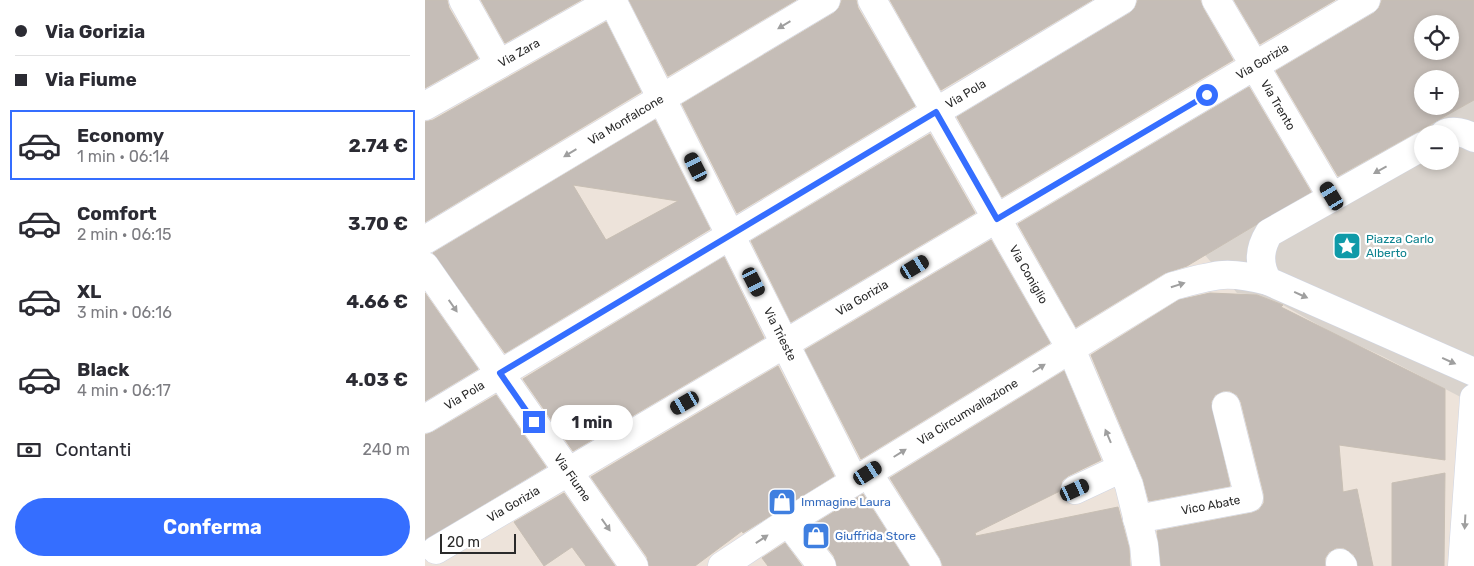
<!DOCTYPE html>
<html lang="it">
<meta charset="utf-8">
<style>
body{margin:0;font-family:Rubik,sans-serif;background:#f7f7f7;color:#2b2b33;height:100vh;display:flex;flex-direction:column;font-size:19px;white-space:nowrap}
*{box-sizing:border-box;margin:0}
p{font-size:16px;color:#7c7c81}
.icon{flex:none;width:28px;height:28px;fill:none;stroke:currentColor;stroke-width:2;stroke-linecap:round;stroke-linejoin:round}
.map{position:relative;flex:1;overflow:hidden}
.drawer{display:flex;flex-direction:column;background:#fff;width:425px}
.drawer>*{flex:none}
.top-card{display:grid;align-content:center;height:110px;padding:0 15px;background:#fff}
.controls{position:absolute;left:989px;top:15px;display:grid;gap:10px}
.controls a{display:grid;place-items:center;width:45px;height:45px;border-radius:50%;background:#fff;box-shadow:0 2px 8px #0003;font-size:25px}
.scale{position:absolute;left:15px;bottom:12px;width:76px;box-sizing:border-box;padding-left:5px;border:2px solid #2a2a2a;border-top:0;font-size:14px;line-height:18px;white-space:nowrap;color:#2a2a2a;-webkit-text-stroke:4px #fff;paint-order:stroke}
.end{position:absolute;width:22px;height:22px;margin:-11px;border:6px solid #356eff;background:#fff;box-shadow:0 0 0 2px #fff}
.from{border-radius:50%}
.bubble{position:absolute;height:35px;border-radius:18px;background:#fff;box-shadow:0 2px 8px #0003;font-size:16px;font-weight:700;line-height:35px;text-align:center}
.car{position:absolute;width:15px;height:30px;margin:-15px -8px;border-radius:6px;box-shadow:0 0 4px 1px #0007;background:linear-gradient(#222 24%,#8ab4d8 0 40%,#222 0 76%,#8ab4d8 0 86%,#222 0)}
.top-card b{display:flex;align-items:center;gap:18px;height:48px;font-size:19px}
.top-card b+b{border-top:1px solid #e1e1e2}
.top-card i{width:12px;height:12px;background:#2b2b33}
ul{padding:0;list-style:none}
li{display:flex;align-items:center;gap:15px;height:70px;margin:0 10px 8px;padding:0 5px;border:2px solid transparent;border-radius:0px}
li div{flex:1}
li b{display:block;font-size:19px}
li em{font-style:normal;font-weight:700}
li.active{border-color:#356eff}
li>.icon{width:45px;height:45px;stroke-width:1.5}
.pay{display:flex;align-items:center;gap:12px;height:55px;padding:0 15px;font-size:19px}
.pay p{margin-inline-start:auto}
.cta{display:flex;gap:10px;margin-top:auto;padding:10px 15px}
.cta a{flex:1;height:58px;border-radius:30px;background:#356eff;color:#fff;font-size:20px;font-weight:700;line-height:58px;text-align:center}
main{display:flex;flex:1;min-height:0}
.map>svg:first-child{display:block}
.plaza{fill:#d9d3cd;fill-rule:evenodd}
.building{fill:#c5bdb7;stroke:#c8bfb4;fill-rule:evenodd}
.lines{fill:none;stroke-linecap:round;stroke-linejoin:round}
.minor-casing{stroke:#cfd5e4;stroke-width:29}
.minor{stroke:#fff;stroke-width:28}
.oneway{fill:#9f9f9f}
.route{stroke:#356eff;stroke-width:6}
.labels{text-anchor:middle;stroke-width:4.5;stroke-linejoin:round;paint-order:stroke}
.street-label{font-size:12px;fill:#2a2a2a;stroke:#fff}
.culture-label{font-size:12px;fill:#0d838f;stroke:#fff;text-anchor:start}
.shop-label{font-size:12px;fill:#366cbe;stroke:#fff;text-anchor:start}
</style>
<main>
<section class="drawer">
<div class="top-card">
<b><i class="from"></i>Via Gorizia</b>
<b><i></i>Via Fiume</b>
</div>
<ul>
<li class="active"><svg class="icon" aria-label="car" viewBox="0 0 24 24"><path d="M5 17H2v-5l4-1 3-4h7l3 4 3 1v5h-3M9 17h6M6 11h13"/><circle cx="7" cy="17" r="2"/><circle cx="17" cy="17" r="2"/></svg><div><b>Economy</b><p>1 min · 06:14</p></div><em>2.74 €</em></li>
<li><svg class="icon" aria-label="car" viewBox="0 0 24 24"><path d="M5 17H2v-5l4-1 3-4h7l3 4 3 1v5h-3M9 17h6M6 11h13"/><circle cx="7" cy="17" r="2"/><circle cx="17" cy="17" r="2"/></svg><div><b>Comfort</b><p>2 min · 06:15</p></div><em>3.70 €</em></li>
<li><svg class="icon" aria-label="car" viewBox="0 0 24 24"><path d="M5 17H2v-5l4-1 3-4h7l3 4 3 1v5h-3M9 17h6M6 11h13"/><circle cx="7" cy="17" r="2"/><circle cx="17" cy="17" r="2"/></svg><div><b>XL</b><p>3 min · 06:16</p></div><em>4.66 €</em></li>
<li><svg class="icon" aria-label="car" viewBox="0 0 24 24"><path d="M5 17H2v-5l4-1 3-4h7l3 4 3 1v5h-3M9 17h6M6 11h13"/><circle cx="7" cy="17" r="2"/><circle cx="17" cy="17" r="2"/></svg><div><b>Black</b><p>4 min · 06:17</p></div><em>4.03 €</em></li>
</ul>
<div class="pay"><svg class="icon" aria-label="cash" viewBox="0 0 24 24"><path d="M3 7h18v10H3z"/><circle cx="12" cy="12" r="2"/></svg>Contanti<p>240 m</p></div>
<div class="cta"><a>Conferma</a></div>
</section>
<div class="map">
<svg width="1049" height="566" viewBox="0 0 1049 566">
<rect width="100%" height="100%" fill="#ede3da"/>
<path class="plaza" d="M1049,100V404L957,356L911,335L858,305L832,295L812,293L780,255L888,191ZM998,134H1025V161H998Z"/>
<g class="building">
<polygon points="0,0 22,0 24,8 53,58 0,88"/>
<polygon points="56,0 156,0 80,43"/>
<polygon points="204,0 371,0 243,76"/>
<polygon points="417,0 431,0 433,8 490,106 312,213 257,104 409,13 414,8"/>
<polygon points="465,0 667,0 516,90"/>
<polygon points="713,0 775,0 778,8 808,60 577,197 532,117 705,13 710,8"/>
<polygon points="809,0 910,0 835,44"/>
<path d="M957,0H1049V100L913,176L851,71L949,13L954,8ZM998,24H1025V51H998ZM998,79H1025V106H998Z"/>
<polygon points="181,22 216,92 0,222 0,122 8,120"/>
<polygon points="824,87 886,192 762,266 740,273 651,327 593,224"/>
<path d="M230,120L285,229L80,353L8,253ZM148,185L253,201L181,240Z"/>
<polygon points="505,134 550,213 366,322 326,241"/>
<polygon points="566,240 625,343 436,459 380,350"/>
<polygon points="299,257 339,338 148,451 98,379"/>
<polygon points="0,293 53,369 0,401"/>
<polygon points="785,293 832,295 858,305 856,307 1020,389 1020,460 914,445 918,492 932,489 948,566 933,566 929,555 919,548 911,548 904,552 900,558 900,566 736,566 732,531 827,513 834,510 839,503 839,494 816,402 812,395 805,391 798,391 790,395 786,402 805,486 724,501 718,479 666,355 754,300"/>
<polygon points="353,366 409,476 318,533 317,531 270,566 224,566 222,557 166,477"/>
<polygon points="639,371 676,460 643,476 637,481 635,491 550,533 551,536 693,507 704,548 705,566 518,566 515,558 465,478"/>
<polygon points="71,395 121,467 0,540 0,435 8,432"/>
<polygon points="1020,473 1019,566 967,566 967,483"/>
<polygon points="139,493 190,566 161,566 147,547 119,566 89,522"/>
<polygon points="438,494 484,566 412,566 409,556 386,526"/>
<polygon points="360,543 377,566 343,566 337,558"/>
</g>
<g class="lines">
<defs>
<g id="minor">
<polyline points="38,0 74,64"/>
<path id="s1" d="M187,0L429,481"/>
<path id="s2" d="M447,0L646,349L704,485L719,545L721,566"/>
<path id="s3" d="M791,0L907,197"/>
<path id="s4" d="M0,106L188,0"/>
<path d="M1019,134C1027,129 1041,133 1049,138"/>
<path d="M998,146L844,233C834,249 833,265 843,281L1049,372"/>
<path id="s5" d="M0,240L401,0"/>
<path id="s6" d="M0,266L209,566"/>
<path id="s7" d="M0,419L697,0"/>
<polyline points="443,473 502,566"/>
<polyline points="650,490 697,468"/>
<path id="s8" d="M712,519L824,498L801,406"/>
<polyline points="363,522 397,566"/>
<path id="s9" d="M11,550L941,0"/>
<polyline points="915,563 918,566"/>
<path id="s10" d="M297,566L363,522L748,286C789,275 800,270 843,281"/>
<polyline points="1037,566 1049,398"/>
</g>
</defs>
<use href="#minor" class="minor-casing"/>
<use href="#minor" class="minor"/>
</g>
<defs><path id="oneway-solid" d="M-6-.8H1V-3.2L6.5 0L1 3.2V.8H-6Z" transform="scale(1.25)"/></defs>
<g class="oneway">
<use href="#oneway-solid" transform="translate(359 25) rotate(149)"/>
<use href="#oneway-solid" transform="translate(145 153) rotate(149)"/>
<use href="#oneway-solid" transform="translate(955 170) rotate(151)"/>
<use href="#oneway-solid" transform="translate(753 285) rotate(-18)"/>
<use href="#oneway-solid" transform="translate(876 295) rotate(24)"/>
<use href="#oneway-solid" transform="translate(28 306) rotate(55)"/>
<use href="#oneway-solid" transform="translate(1024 361) rotate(24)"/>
<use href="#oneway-solid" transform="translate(614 368) rotate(-32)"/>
<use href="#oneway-solid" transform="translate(683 436) rotate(-113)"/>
<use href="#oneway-solid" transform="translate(475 453) rotate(-32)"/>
<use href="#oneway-solid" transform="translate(1040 522) rotate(93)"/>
<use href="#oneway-solid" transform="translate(181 525) rotate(55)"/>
<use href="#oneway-solid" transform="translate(337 539) rotate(-34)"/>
</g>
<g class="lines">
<polyline class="route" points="109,422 75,373 511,112 572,219 782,95"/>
</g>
<defs>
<symbol id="sight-square" viewBox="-11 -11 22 22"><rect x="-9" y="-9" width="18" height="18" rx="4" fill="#0f9aa8" stroke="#fff"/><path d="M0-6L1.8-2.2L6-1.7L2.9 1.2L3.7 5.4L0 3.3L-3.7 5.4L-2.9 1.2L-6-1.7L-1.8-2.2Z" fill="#fff"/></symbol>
<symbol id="shop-square" viewBox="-11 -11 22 22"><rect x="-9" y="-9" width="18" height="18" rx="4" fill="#3f7fe0" stroke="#fff"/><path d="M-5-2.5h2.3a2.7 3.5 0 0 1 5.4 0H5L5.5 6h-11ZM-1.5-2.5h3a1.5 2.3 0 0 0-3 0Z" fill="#fff"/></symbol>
</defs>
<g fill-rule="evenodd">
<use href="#sight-square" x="906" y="230" width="32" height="32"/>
<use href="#shop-square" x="341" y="486" width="32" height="32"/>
<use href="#shop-square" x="375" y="520" width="32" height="32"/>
</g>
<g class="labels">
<g class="street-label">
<text dy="4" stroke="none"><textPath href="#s4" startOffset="108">Via Zara</textPath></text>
<text dy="4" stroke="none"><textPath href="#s9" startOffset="960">Via Gorizia</textPath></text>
<text dy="4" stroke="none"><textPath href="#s7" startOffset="631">Via Pola</textPath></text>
<text dy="4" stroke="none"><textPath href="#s3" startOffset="122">Via Trento</textPath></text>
<text dy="4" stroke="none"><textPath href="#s5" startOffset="234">Via Monfalcone</textPath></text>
<text dy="4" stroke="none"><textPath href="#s2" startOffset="316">Via Coniglio</textPath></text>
<text dy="4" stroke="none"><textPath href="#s9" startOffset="495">Via Gorizia</textPath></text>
<text dy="4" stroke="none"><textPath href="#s1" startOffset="374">Via Trieste</textPath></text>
<text dy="4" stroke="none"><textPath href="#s7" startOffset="46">Via Pola</textPath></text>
<text dy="4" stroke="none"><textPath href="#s10" startOffset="290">Via Circumvallazione</textPath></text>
<text dy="4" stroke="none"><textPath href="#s6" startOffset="258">Via Fiume</textPath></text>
<text dy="4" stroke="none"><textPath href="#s9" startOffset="90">Via Gorizia</textPath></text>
<text dy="4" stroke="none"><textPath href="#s8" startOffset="75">Vico Abate</textPath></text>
</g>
<g class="culture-label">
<text x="941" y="243">Piazza Carlo<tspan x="941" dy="14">Alberto</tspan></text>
</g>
<g class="shop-label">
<text x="376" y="506">Immagine Laura</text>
<text x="410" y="540">Giuffrida Store</text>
</g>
</g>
</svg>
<div class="controls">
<a><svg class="icon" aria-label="locate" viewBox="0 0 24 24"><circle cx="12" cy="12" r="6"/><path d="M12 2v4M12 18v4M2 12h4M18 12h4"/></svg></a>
<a>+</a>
<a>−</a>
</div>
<div class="scale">20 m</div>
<i class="end from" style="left:782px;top:95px"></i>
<i class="end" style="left:109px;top:422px"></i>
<div class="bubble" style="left:126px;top:405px;width:82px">1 min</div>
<i class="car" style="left:271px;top:167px;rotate:333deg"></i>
<i class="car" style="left:907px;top:196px;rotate:329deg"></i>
<i class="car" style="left:490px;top:267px;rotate:59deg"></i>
<i class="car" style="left:329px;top:282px;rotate:153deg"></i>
<i class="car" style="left:260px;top:403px;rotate:240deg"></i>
<i class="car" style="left:443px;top:473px;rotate:58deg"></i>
<i class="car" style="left:650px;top:490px;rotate:65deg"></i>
</div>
</main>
